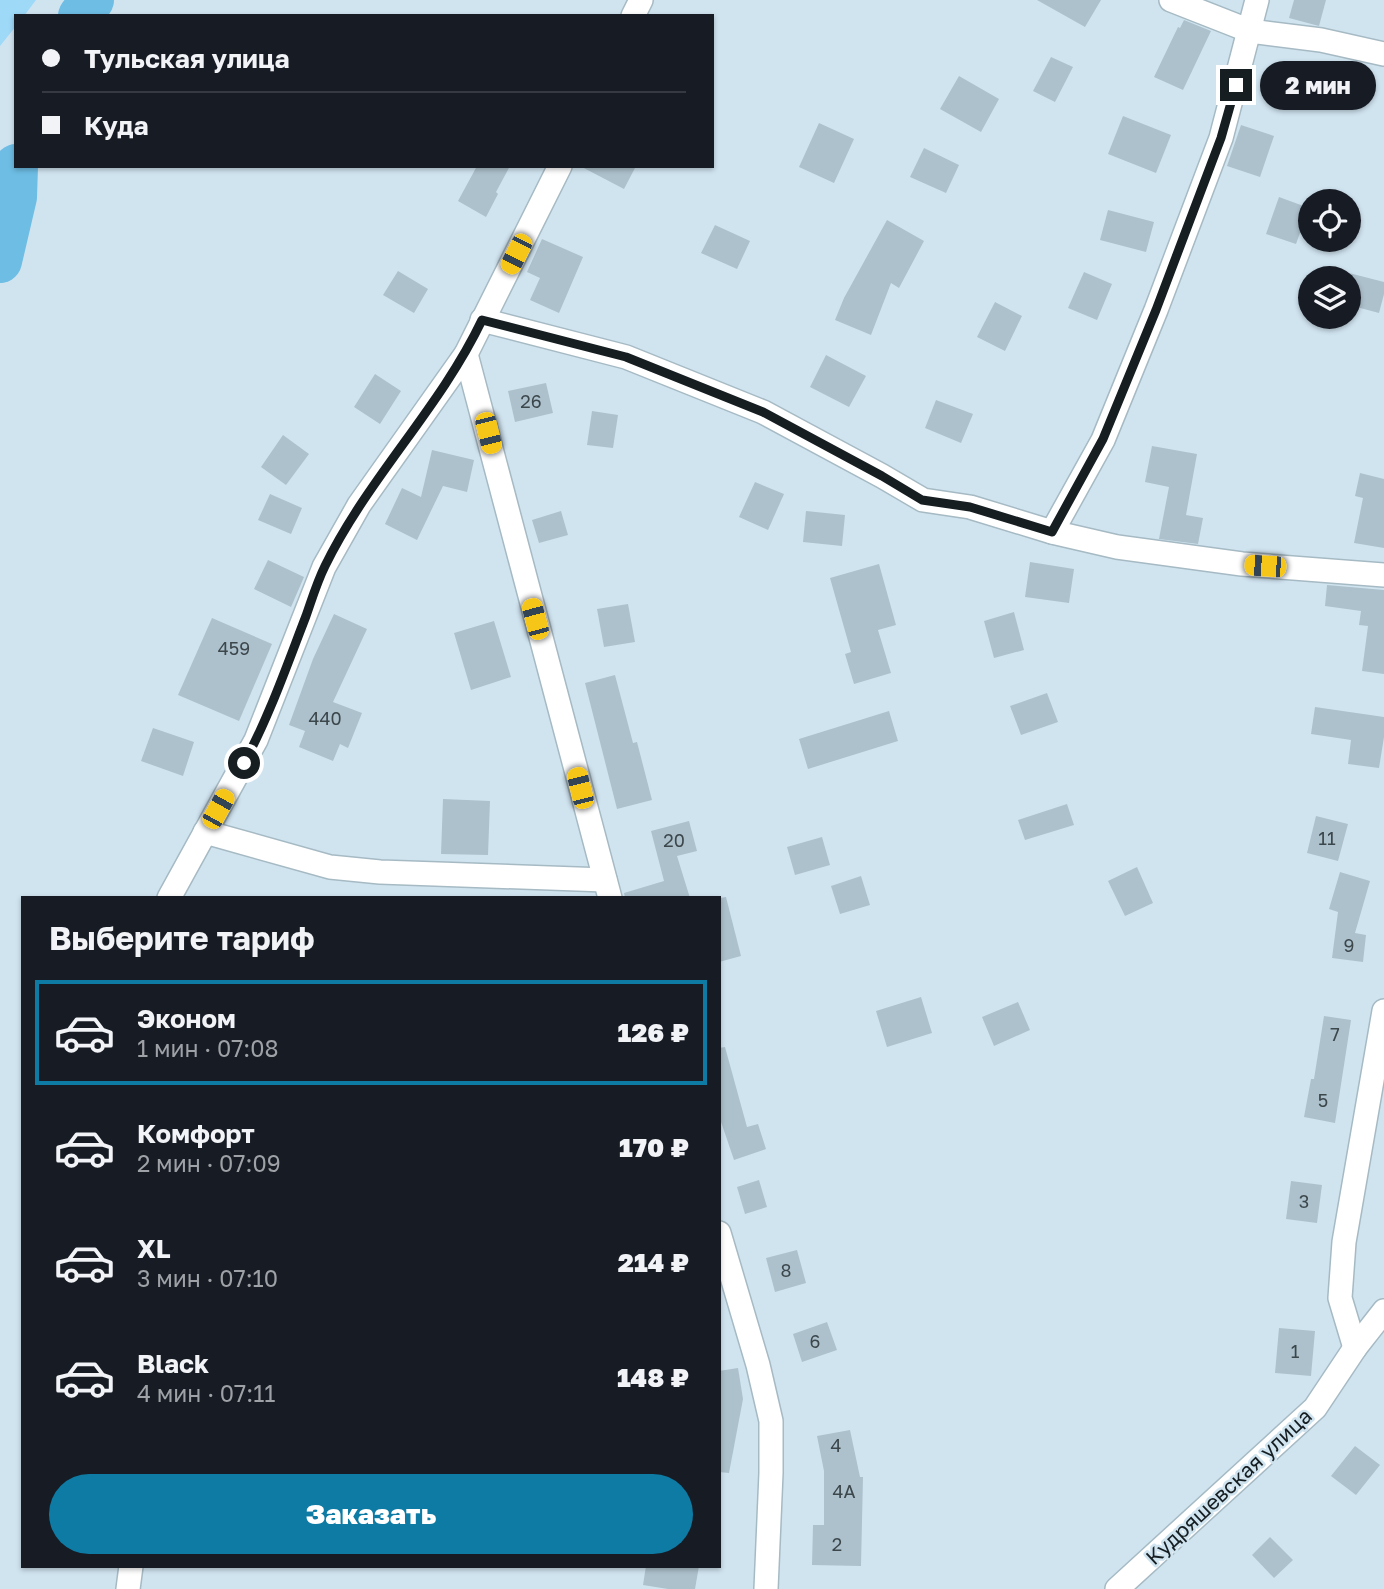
<!DOCTYPE html>
<html lang="ru">
<meta charset="utf-8">
<style>
body{margin:0;font-family:"Golos Text",sans-serif;background:#20242c;color:#f1f3f6;height:100vh;display:flex;flex-direction:column;font-size:26px;white-space:nowrap}
*{box-sizing:border-box;margin:0}
p{font-size:23px;color:#9ea1a6}
.icon{flex:none;width:38px;height:38px;fill:none;stroke:currentColor;stroke-width:2;stroke-linecap:round;stroke-linejoin:round}
.map{position:relative;flex:1;overflow:hidden}
.panel{position:absolute;left:21px;top:896px;width:700px;height:672px;display:flex;flex-direction:column;background:#171b24;border-radius:0px;box-shadow:0 2px 5px #0004}
.panel>*{flex:none}
.hud{position:absolute;left:14px;top:14px;width:700px;height:154px;border-radius:0px;box-shadow:0 2px 5px #0004;display:grid;align-content:center;height:154px;padding:0 28px;background:#171b24}
.fabs{position:absolute;left:1298px;top:189px;display:grid;gap:14px}
.fabs a{display:grid;place-items:center;width:63px;height:63px;border-radius:50%;background:#171b24;box-shadow:0 2px 5px #0004;font-size:35px}
.end{position:absolute;width:32px;height:32px;margin:-16px;border:9px solid #161e22;background:#fff;box-shadow:0 0 0 4px #fff}
.from{border-radius:50%}
.bubble{position:absolute;height:49px;border-radius:24px;background:#171b24;box-shadow:0 2px 5px #0004;font-size:23px;font-weight:800;line-height:49px;text-align:center}
.car{position:absolute;width:21px;height:42px;margin:-21px -10px;border-radius:9px;box-shadow:0 0 5px 2px #0007;background:linear-gradient(#f5c518 24%,#345 0 40%,#f5c518 0 76%,#345 0 86%,#f5c518 0)}
.hud b{display:flex;align-items:center;gap:24px;height:66px;font-size:26px}
.hud b+b{border-top:2px solid #363941}
.hud i{width:18px;height:18px;background:#f1f3f6}
ul{padding:0;list-style:none}
li{display:flex;align-items:center;gap:21px;height:105px;margin:0 14px 10px;padding:0 14px;border:4px solid transparent;border-radius:0px}
li div{flex:1}
li b{display:block;font-size:26px}
li em{font-style:normal;font-weight:800}
li.current{border-color:#0d7ba4}
li>.icon{width:63px;height:63px;stroke-width:1.5}
h2{padding:0 28px;font-size:32px;line-height:84px}
.action{display:flex;gap:14px;margin-top:auto;padding:14px 28px}
.action a{flex:1;height:80px;border-radius:42px;background:#0d7ba4;color:#fff;font-size:28px;font-weight:800;line-height:80px;text-align:center}
.map>svg:first-child{display:block}
.green{fill:#9ed9f8}
.lines{fill:none;stroke-linecap:round;stroke-linejoin:round}
.river{stroke:#6dbde4;stroke-width:44}
.building{fill:#adc1cc}
.street-casing{stroke:#a6bac4;stroke-width:26}
.street{stroke:#fff;stroke-width:23}
.route{stroke:#161e22;stroke-width:9}
.labels{text-anchor:middle;stroke-width:5;stroke-linejoin:round;paint-order:stroke}
.number-label{font-size:18px;fill:#3c474c}
.street-label{font-size:21px;fill:#161e22;stroke:#d0e4f0}
</style>
<div class="map">
<svg width="1384" height="1589" viewBox="0 0 1384 1589">
<rect width="100%" height="100%" fill="#d0e4f0"/>
<polygon class="green" points="0,0 36,0 24,16 16,16 16,26 0,46"/>
<g class="lines">
<g class="river">
<polyline points="80,16 92,0"/>
<polyline points="0,261 15,197 16,166"/>
</g>
</g>
<g class="building">
<polygon points="1037,0 1101,0 1085,27"/>
<polygon points="1294,0 1326,0 1319,26 1289,18"/>
<polygon points="1184,20 1211,31 1183,90 1154,77 1178,27 1180,28"/>
<polygon points="1051,57 1073,67 1055,102 1033,91"/>
<polygon points="959,76 999,99 981,132 940,109"/>
<polygon points="1123,116 1171,135 1156,173 1108,154"/>
<polygon points="819,123 854,139 834,183 799,167"/>
<polygon points="1241,125 1274,136 1260,177 1227,166"/>
<polygon points="924,148 959,165 946,193 910,177"/>
<polygon points="477,166 510,166 496,192 498,194 486,217 458,201"/>
<polygon points="580,166 636,166 624,189"/>
<polygon points="1279,197 1309,208 1296,244 1266,234"/>
<polygon points="1108,210 1154,222 1146,252 1100,240"/>
<polygon points="887,220 924,241 899,288 891,283 871,335 835,320 844,298"/>
<polygon points="715,225 750,241 737,269 701,253"/>
<polygon points="542,239 583,257 559,313 530,300 540,278 527,272"/>
<polygon points="398,271 428,289 414,313 383,295"/>
<polygon points="1084,272 1112,284 1097,320 1068,308"/>
<polygon points="1349,273 1384,282 1384,294 1379,313 1349,305"/>
<polygon points="995,302 1022,316 1005,351 977,337"/>
<polygon points="826,355 866,376 849,407 810,387"/>
<polygon points="375,374 401,391 380,424 354,407"/>
<polygon points="546,383 553,413 515,422 508,391"/>
<polygon points="936,400 973,414 961,443 925,428"/>
<polygon points="592,411 618,415 613,448 587,445"/>
<polygon points="283,435 309,454 286,485 261,467"/>
<polygon points="1152,446 1197,454 1186,515 1203,518 1198,544 1159,539 1169,487 1145,482"/>
<polygon points="432,450 474,460 467,492 443,486 417,540 385,524 402,488 421,497"/>
<polygon points="1360,473 1384,479 1384,548 1354,543 1363,498 1355,496"/>
<polygon points="755,482 784,494 768,530 739,517"/>
<polygon points="270,494 302,508 291,534 258,520"/>
<polygon points="561,511 568,535 539,543 532,520"/>
<polygon points="806,511 845,515 842,546 803,542"/>
<polygon points="268,560 304,577 291,607 254,589"/>
<polygon points="1030,562 1074,569 1069,603 1025,597"/>
<polygon points="879,564 896,625 878,630 891,673 854,684 845,654 851,652 830,578"/>
<polygon points="1327,585 1384,590 1384,674 1362,671 1368,626 1359,625 1361,611 1325,606"/>
<polygon points="628,604 635,642 604,647 597,609"/>
<polygon points="1014,612 1024,650 994,658 984,621"/>
<polygon points="334,614 367,629 333,702 362,713 348,748 340,744 333,761 299,747 305,731 289,725 313,659"/>
<polygon points="212,618 272,644 239,721 178,695"/>
<polygon points="494,621 511,677 471,690 454,633"/>
<polygon points="615,675 633,743 637,742 652,800 617,809 585,683"/>
<polygon points="1047,693 1058,722 1021,735 1010,706"/>
<polygon points="1315,707 1384,717 1384,737 1379,768 1348,764 1351,740 1311,734"/>
<polygon points="889,711 898,741 808,769 799,739"/>
<polygon points="153,728 194,742 183,776 141,761"/>
<polygon points="443,799 490,801 488,855 441,854"/>
<polygon points="1067,804 1074,825 1025,840 1018,820"/>
<polygon points="1316,816 1348,824 1338,861 1307,853"/>
<polygon points="689,821 697,851 677,856 690,898 625,898 624,893 664,881 651,831"/>
<polygon points="822,837 830,865 795,875 787,847"/>
<polygon points="1137,867 1153,903 1125,916 1108,881"/>
<polygon points="1340,872 1370,881 1355,933 1366,935 1363,962 1332,958 1338,912 1329,909"/>
<polygon points="861,876 870,905 840,914 831,886"/>
<polygon points="726,897 741,956 719,962 719,898"/>
<polygon points="921,997 932,1033 887,1047 876,1011"/>
<polygon points="1018,1002 1030,1030 994,1046 982,1017"/>
<polygon points="1324,1016 1351,1020 1335,1123 1304,1117 1311,1079 1314,1079"/>
<polygon points="725,1047 747,1127 758,1124 766,1149 734,1160 719,1116 719,1048"/>
<polygon points="759,1180 767,1207 745,1214 737,1187"/>
<polygon points="1291,1181 1322,1185 1317,1223 1286,1219"/>
<polygon points="797,1250 806,1283 775,1292 766,1258"/>
<polygon points="827,1322 837,1350 802,1362 793,1334"/>
<polygon points="1279,1328 1315,1331 1311,1376 1275,1373"/>
<polygon points="738,1368 743,1399 729,1473 719,1472 719,1371"/>
<polygon points="850,1430 860,1477 863,1477 861,1566 812,1565 813,1525 824,1525 824,1471 817,1436"/>
<polygon points="1355,1446 1380,1465 1356,1495 1331,1476"/>
<polygon points="1270,1537 1293,1560 1274,1578 1252,1555"/>
<polygon points="646,1566 699,1566 695,1589 668,1589 643,1585"/>
</g>
<g class="lines">
<defs>
<g id="street">
<polyline points="1171,0 1250,31 1321,40 1384,54"/>
<polyline points="633,16 641,0"/>
<polyline points="482,320 626,357 763,412 882,476 923,500 970,507 1052,532 1117,547 1242,564 1384,575"/>
<polyline points="466,354 610,898"/>
<polyline points="1052,532 1103,440 1156,310 1221,138 1257,0"/>
<polyline points="205,832 330,867 380,872 605,880"/>
<polyline points="169,898 256,740 324,567 359,505 466,354 560,166"/>
<polyline points="719,1233 758,1365 771,1421 771,1473 766,1589"/>
<polyline points="1355,1348 1340,1298 1344,1242 1384,1011"/>
<polyline points="128,1589 131,1566"/>
<polyline points="1117,1589 1315,1408 1355,1348 1384,1311"/>
</g>
</defs>
<use href="#street" class="street-casing"/>
<use href="#street" class="street"/>
</g>
<g class="lines">
<path class="route" d="M244,763C269,717 287,665 306,616C312,599 317,582 325,566C368,478 440,408 482,320L626,357L763,412L882,476L922,500L970,507L1052,532L1103,439L1156,310L1221,138L1236,85"/>
</g>
<g class="labels">
<g class="number-label">
<text x="531" y="408">26</text>
<text x="234" y="655">459</text>
<text x="325" y="725">440</text>
<text x="1327" y="845">11</text>
<text x="674" y="847">20</text>
<text x="1349" y="952">9</text>
<text x="1335" y="1041">7</text>
<text x="1323" y="1107">5</text>
<text x="1304" y="1208">3</text>
<text x="786" y="1277">8</text>
<text x="815" y="1348">6</text>
<text x="1295" y="1358">1</text>
<text x="836" y="1452">4</text>
<text x="844" y="1498">4А</text>
<text x="837" y="1551">2</text>
</g>
<g class="street-label">
<text transform="translate(1229 1487) rotate(-43)" y="7">Кудряшевская улица</text>
</g>
</g>
</svg>
<div class="fabs">
<a><svg class="icon" aria-label="locate" viewBox="0 0 24 24"><circle cx="12" cy="12" r="6"/><path d="M12 2v4M12 18v4M2 12h4M18 12h4"/></svg></a>
<a><svg class="icon" aria-label="layers" viewBox="0 0 24 24"><path d="M12 4l9 5-9 5-9-5zM3 14l9 5 9-5"/></svg></a>
</div>
<i class="end from" style="left:244px;top:763px"></i>
<i class="end" style="left:1236px;top:85px"></i>
<div class="bubble" style="left:1260px;top:61px;width:116px">2 мин</div>
<i class="car" style="left:516px;top:254px;rotate:207deg"></i>
<i class="car" style="left:488px;top:433px;rotate:166deg"></i>
<i class="car" style="left:1265px;top:566px;rotate:274deg"></i>
<i class="car" style="left:535px;top:619px;rotate:345deg"></i>
<i class="car" style="left:580px;top:788px;rotate:346deg"></i>
<i class="car" style="left:218px;top:809px;rotate:29deg"></i>
<div class="hud">
<b><i class="from"></i>Тульская улица</b>
<b><i></i>Куда</b>
</div>
<section class="panel">
<h2>Выберите тариф</h2>
<ul>
<li class="current"><svg class="icon" aria-label="car" viewBox="0 0 24 24"><path d="M5 17H2v-5l4-1 3-4h7l3 4 3 1v5h-3M9 17h6M6 11h13"/><circle cx="7" cy="17" r="2"/><circle cx="17" cy="17" r="2"/></svg><div><b>Эконом</b><p>1 мин · 07:08</p></div><em>126 ₽</em></li>
<li><svg class="icon" aria-label="car" viewBox="0 0 24 24"><path d="M5 17H2v-5l4-1 3-4h7l3 4 3 1v5h-3M9 17h6M6 11h13"/><circle cx="7" cy="17" r="2"/><circle cx="17" cy="17" r="2"/></svg><div><b>Комфорт</b><p>2 мин · 07:09</p></div><em>170 ₽</em></li>
<li><svg class="icon" aria-label="car" viewBox="0 0 24 24"><path d="M5 17H2v-5l4-1 3-4h7l3 4 3 1v5h-3M9 17h6M6 11h13"/><circle cx="7" cy="17" r="2"/><circle cx="17" cy="17" r="2"/></svg><div><b>XL</b><p>3 мин · 07:10</p></div><em>214 ₽</em></li>
<li><svg class="icon" aria-label="car" viewBox="0 0 24 24"><path d="M5 17H2v-5l4-1 3-4h7l3 4 3 1v5h-3M9 17h6M6 11h13"/><circle cx="7" cy="17" r="2"/><circle cx="17" cy="17" r="2"/></svg><div><b>Black</b><p>4 мин · 07:11</p></div><em>148 ₽</em></li>
</ul>
<div class="action"><a>Заказать</a></div>
</section>
</div>
